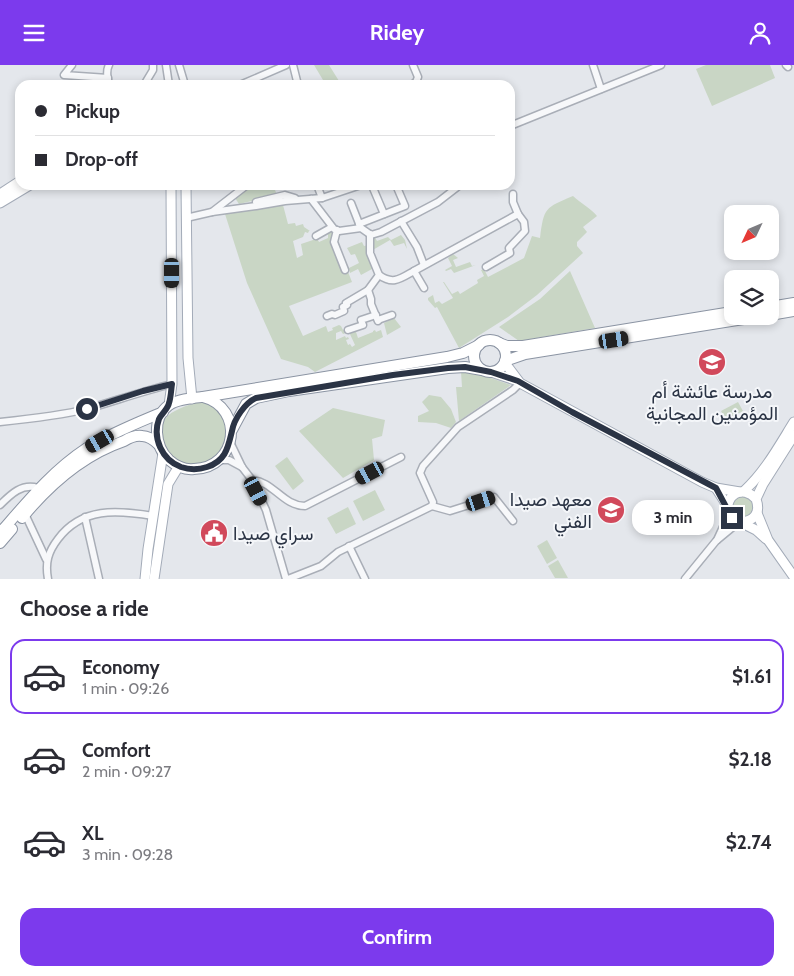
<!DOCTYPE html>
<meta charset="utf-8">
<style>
body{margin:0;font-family:Cabin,Vazirmatn,sans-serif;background:#f7f7f7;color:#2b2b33;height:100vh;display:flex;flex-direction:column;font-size:19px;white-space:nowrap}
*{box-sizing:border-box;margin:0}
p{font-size:16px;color:#7c7c81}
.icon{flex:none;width:28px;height:28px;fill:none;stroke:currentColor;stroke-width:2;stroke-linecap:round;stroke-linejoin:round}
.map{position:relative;height:514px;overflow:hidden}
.drawer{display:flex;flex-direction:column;background:#fff;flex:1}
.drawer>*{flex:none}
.guide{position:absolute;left:15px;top:15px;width:500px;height:110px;border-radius:15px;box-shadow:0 2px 8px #0003;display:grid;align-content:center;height:110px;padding:0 20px;background:#fff}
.needle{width:32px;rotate:226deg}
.buttons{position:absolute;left:724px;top:140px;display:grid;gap:10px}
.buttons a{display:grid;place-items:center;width:55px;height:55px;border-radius:10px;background:#fff;box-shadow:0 2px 8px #0003;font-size:25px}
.end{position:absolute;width:22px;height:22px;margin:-11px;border:6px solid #2b3445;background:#fff;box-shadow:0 0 0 2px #fff}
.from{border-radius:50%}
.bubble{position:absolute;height:35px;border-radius:15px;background:#fff;box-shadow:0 2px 8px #0003;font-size:16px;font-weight:700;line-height:35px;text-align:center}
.car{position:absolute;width:15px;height:30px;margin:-15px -8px;border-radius:6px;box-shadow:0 0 4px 1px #0007;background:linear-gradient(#222 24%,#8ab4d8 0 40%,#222 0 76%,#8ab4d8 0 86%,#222 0)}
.guide b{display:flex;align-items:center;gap:18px;height:48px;font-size:19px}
.guide b+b{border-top:1px solid #e1e1e2}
.guide i{width:12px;height:12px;background:#2b2b33}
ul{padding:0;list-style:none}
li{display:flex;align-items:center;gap:15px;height:75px;margin:0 10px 8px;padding:0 10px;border:2px solid transparent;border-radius:15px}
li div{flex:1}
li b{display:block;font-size:19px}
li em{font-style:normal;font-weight:700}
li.current{border-color:#7c3aed}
li>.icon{width:45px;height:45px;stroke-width:1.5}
h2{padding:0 20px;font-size:22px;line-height:60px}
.button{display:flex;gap:10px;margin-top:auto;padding:10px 20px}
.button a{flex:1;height:58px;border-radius:15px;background:#7c3aed;color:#fff;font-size:20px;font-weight:700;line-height:58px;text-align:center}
header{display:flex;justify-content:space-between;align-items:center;height:65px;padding:0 20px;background:#7c3aed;color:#fff;font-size:22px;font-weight:700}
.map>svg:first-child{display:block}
.green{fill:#c9d6c5}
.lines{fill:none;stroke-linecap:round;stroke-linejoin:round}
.minor-casing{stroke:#a9aeb7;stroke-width:9}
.major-casing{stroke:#a3abb8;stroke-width:11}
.highway-casing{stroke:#8b94a3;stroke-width:12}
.minor{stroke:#f7f8fa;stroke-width:6}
.major{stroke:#fff;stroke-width:9}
.highway{stroke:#fff;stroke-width:10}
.route{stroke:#2b3445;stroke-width:6}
.labels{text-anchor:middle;stroke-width:4;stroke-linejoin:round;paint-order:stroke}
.poi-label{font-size:19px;fill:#2b3445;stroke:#f4f6f9}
</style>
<header><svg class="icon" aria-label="menu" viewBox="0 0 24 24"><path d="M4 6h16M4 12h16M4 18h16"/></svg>Ridey<svg class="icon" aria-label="person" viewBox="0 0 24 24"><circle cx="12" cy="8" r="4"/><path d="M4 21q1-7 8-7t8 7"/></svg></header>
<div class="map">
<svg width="794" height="514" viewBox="0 0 794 514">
<rect width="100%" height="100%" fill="#e4e7ec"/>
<g class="green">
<polygon points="314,0 329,0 339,16 330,20 326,20"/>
<polygon points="706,0 770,0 775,13 712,41 696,4"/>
<polygon points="250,120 273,120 277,130 239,139 235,133"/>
<path d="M573,131C580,138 592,144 597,151L583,162L587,167L577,177V181L583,188L537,230L508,252L459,283L437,242L435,243L428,235V233L433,230L435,238L439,236L442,239L453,233L443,217H444L452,229L458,226L460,229L478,218L477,215L484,211L481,205L484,204L488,212L524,193L532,171L540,173C544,142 545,143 573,131Z"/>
<polygon points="283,140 288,159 295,158 296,161 303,159 304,162 310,166 309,166 308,168 305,167 303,172 293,176 297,193 303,190 301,179 313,175 314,174 317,173 319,177 328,173 328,167 332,166 352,217 289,241 303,271 326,261 328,267 333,265 332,263 339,260 341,261 343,265 345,264 346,268 343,269 341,266 336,268 336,275 345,271 346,273 348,272 349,274 346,275 348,280 350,279 352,282 355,280 349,267 355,264 358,273 373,267 373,266 375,265 376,267 381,265 383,272 315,307 308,302 281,294 247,218 225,149"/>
<polygon points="401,170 405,175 407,184 404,178 394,181 390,175 371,186 374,171 377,176 388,172 391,175"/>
<polygon points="362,177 364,181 369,180 372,204 361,210 358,204 350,208 349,203 359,198 355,189 351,190 347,183"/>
<polygon points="453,189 458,193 453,195 456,202 470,197 472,201 476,200 454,208 451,204 446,206 445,205 452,201 448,193"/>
<polygon points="570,206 595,263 519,276 499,262 540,234"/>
<polygon points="394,253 401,262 387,270 384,258"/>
<polygon points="461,307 488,312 511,320 459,356 456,322 462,322"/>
<polygon points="429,330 441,332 451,344 456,357 451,363 436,358 418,357 418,351 429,346 422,337"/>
<path d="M197,337C200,337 205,337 208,338C245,350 222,418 180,397C169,391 168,389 163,377C152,351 178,344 197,337Z"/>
<polygon points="738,337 743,346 726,355 721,346"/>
<polygon points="333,343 385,355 382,371 372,374 374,395 343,413 299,366"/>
<polygon points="287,392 304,416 293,425 275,401"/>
<polygon points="375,425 385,445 363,456 353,436"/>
<path d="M740,430L752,434L755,445L743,455L733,451C731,440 730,437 740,430Z"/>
<polygon points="348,442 356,459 336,469 327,453"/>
<polygon points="547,475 557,493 547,499 537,481"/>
<polygon points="558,495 568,513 555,513 548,501"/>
</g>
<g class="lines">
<defs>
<g id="minor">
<polyline points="72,0 64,10 108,13"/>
<path d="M109,0C106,5 107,15 110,20"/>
<polyline points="166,0 169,20"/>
<polyline points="179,0 185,20"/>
<polyline points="293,0 298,20"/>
<polyline points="593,0 601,24"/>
<polyline points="786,0 788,2"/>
<polyline points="144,20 153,5 153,0"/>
<polyline points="240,20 286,0"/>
<polyline points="411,20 416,17 418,12 413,0"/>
<polyline points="510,61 661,0"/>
<polyline points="317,120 322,133"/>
<polyline points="373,123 384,149"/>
<polyline points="513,129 513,137 518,149"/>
<polyline points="311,134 334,164 339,166 361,163 371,170 381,167 438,137 460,120"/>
<polyline points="256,137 285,130 295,133"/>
<polyline points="351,138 360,161"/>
<polyline points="212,147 256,141 285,136 322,133 361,120"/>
<polyline points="186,153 212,147 247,120"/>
<polyline points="401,156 417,182 424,200"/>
<polyline points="359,159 405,141 396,120"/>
<polyline points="337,165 334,177 345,205"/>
<polyline points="316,171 332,162"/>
<polyline points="414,206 518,149 524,157 525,166 509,183 510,188 486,202"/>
<path d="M379,210C393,220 400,214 414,206L424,223"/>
<polyline points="368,225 371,234 371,239 378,256"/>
<polyline points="327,251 332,249 335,250 344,246 343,242 347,240 346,238 368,225 379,210 370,188 370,169"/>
<polyline points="378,255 392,250"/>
<polyline points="348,265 363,260 361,255 376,250"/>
<path d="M0,357C29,354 58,351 87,344C115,336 143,326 172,319"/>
<polyline points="230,377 242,402 252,415 266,445 286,514"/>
<polyline points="220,395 229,395 242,402"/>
<path d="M252,415C273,416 283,441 305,441L401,392"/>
<path d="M0,440C11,429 22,418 38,423"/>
<polyline points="432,441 450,446 494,432 513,456"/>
<polyline points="25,449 46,494"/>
<polyline points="85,452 99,514"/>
<polyline points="717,475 729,449"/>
<polyline points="349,481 365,514"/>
<path d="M48,514C45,498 48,487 58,474C82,442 117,445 153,451"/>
<polyline points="288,514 321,501 338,487 432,441 433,437 420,408 423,401 458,362 513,325 520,318"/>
<polyline points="685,514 716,476 739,457"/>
</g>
<g id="major">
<polyline points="186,120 188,293 192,334"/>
<polyline points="0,129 20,116"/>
<polyline points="0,138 30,120"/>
<polyline points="505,298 520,318 702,417 716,423 740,427"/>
<polyline points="491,307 518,316"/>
<polyline points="169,340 172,319 171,120"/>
<polyline points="716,423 725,437 727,445"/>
<path d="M744,426C765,407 779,381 794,357"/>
<path d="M756,434C743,419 723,430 729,449L739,457C754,457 761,448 756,434L763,419L794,370"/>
<polyline points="757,448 768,475 794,512"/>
<polyline points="742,458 756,465 766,474"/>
<polyline points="145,514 148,484 163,388"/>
<polyline points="154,514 168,419 179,401"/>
</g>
<g id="highway">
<polyline points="770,242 794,238"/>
<polyline points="770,250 794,246"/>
<circle cx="490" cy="291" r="16"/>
<polyline points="499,278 507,281 523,281 732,247"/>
<polyline points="505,296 525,289 762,251"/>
<polyline points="203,332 447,292 463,288 479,280"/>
<path d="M203,332C245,343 238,403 194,404C185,405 176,401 169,395C155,382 151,353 169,340C178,334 192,333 203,332Z"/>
<polyline points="232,365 246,339 256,333 289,326 448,303 465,302 482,305"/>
<path d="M22,453C49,420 83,390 124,376C129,373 136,370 142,371C149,371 154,375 159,380"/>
<path d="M0,468C27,437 52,406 87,383C111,368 137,358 163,347"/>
<polyline points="0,478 12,464"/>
</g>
</defs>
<use href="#minor" class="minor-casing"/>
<use href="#major" class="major-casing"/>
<use href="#highway" class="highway-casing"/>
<use href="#minor" class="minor"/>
<use href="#major" class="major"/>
<use href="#highway" class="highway"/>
</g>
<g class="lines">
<path class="route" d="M87,344L143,326L172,319C171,325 171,332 169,338C168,344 162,348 159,354C152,373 162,395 181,402C190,405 198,405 207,402C226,396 228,382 232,366C234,354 245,338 256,333L393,310L448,303L465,302L491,307L518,316L572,347L716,423L732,453"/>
</g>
<defs>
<symbol id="school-disc" viewBox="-11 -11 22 22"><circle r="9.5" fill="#d1495b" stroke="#f4f6f9"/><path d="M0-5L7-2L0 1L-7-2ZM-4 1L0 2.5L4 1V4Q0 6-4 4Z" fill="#fff"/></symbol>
<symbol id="civic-disc" viewBox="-11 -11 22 22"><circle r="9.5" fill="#d1495b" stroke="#f4f6f9"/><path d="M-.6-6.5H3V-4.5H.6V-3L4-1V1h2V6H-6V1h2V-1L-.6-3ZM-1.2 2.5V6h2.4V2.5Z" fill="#fff"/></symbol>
</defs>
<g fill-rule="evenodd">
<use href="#school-disc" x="696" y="281" width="32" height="32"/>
<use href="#school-disc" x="595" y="429" width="32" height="32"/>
<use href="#civic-disc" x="198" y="452" width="32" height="32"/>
</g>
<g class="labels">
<g class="poi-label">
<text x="712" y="333">مدرسة عائشة أم<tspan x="712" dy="22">المؤمنين المجانية</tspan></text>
<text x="592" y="441" text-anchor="end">معهد صيدا<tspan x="592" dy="22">الفني</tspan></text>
<text x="233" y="475" text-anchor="start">سراي صيدا</text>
</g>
</g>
</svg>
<div class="buttons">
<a><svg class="needle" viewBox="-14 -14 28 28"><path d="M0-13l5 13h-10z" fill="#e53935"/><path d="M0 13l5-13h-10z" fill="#7c7c81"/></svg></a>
<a><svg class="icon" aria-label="layers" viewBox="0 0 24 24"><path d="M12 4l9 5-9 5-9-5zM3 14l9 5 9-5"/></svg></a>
</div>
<i class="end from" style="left:87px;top:344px"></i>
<i class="end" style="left:732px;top:453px"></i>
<div class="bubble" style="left:632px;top:435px;width:82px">3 min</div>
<i class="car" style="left:172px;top:208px;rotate:180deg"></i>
<i class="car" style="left:614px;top:275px;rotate:81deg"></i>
<i class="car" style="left:100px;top:376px;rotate:240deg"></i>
<i class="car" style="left:370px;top:408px;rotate:242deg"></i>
<i class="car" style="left:256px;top:426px;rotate:152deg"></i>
<i class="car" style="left:481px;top:436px;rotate:72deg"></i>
<div class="guide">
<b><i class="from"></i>Pickup</b>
<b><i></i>Drop-off</b>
</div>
</div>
<section class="drawer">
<h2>Choose a ride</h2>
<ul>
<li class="current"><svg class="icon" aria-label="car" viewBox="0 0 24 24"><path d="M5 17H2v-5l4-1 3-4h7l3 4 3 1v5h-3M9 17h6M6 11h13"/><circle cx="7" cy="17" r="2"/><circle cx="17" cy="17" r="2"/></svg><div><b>Economy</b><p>1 min · 09:26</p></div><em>$1.61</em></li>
<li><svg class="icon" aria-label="car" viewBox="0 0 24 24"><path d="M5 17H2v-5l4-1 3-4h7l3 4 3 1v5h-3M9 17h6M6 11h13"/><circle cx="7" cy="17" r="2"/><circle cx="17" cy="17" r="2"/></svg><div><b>Comfort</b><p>2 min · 09:27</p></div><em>$2.18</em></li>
<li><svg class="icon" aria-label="car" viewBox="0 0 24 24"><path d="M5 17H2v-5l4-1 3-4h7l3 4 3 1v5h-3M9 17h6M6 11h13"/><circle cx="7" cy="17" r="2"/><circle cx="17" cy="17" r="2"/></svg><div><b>XL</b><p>3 min · 09:28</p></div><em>$2.74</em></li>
</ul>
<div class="button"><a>Confirm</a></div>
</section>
